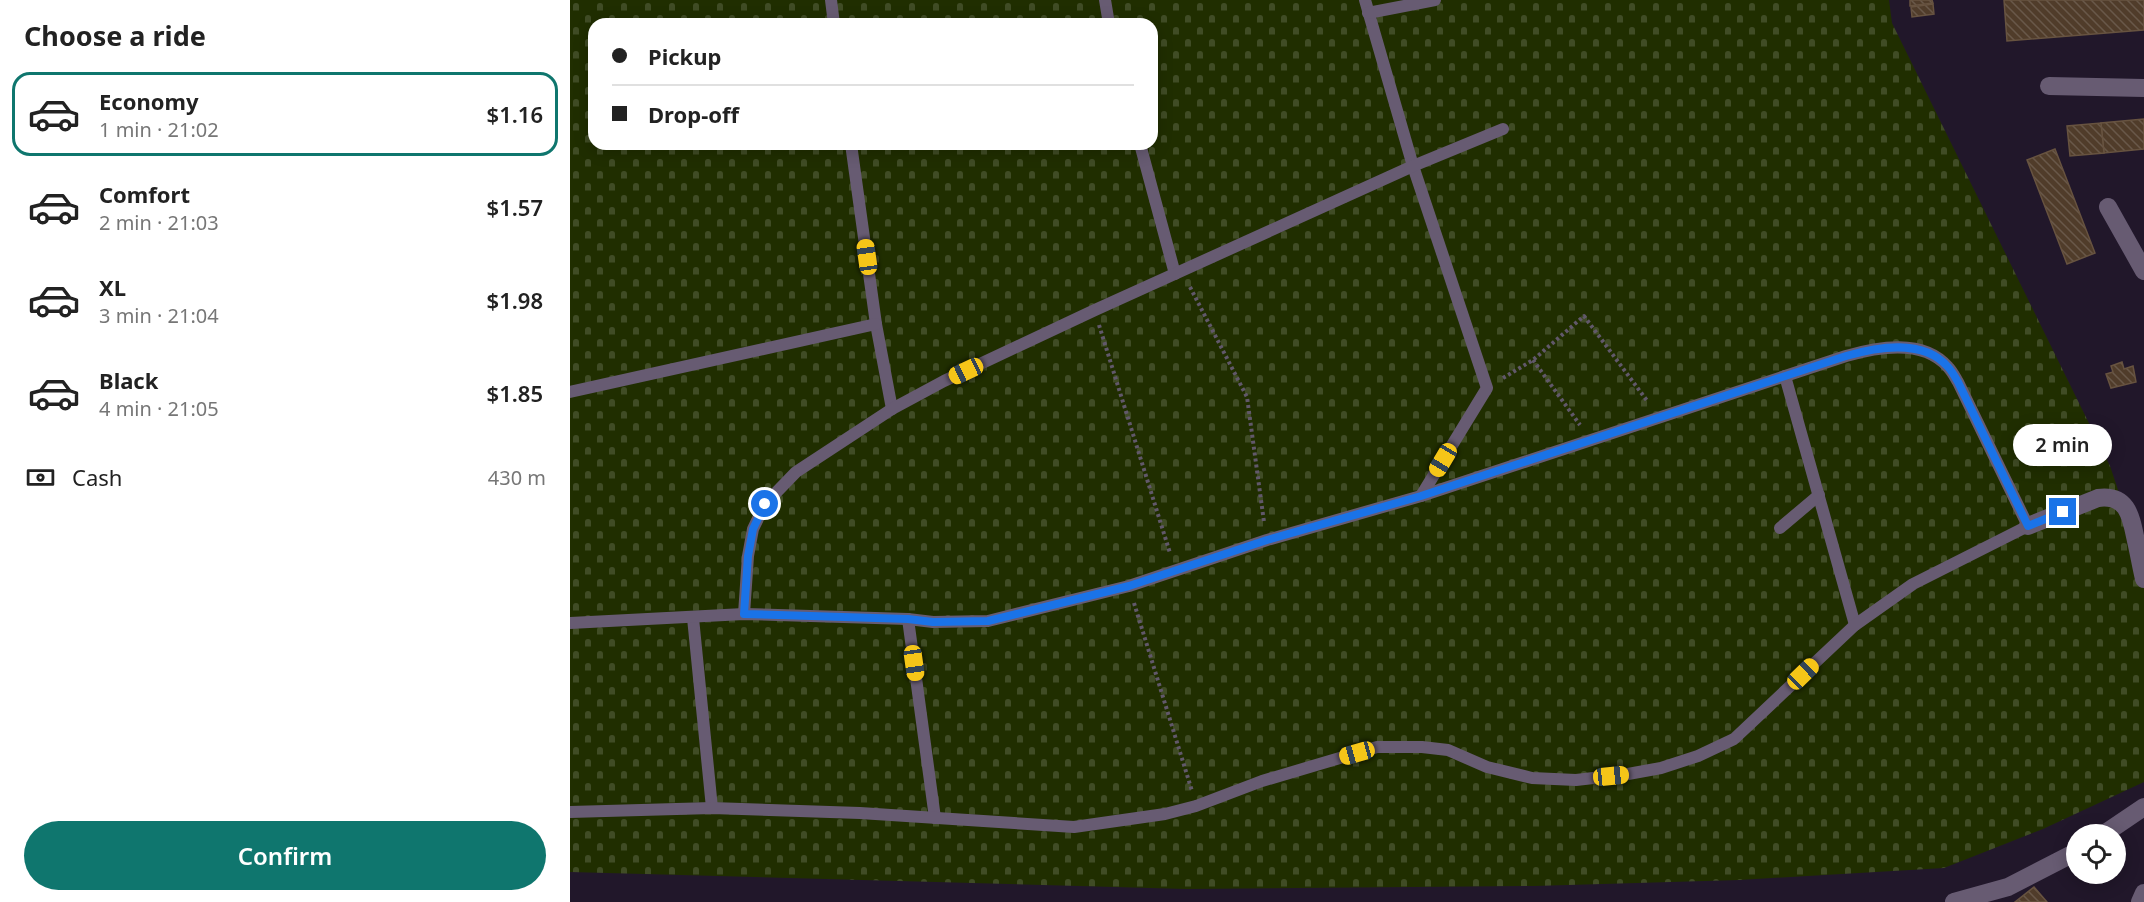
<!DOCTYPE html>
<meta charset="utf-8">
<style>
body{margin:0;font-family:"Noto Sans",sans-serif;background:#f6f6f6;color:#222;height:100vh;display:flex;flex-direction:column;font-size:22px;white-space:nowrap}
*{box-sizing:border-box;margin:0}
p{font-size:20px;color:#767676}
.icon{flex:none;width:33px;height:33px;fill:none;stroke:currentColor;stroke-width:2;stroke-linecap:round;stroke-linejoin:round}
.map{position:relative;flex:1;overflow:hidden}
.side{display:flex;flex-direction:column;background:#fff;width:570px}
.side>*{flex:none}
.guide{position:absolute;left:18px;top:18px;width:570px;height:132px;border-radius:18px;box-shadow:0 3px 15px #0003;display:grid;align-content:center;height:132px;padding:0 24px;background:#fff}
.fabs{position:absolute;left:1496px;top:824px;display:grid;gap:12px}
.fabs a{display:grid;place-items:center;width:60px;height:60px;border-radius:50%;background:#fff;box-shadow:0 3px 15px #0003;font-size:30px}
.end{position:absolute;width:27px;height:27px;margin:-14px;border:8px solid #1a73e8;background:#fff;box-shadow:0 0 0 3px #fff}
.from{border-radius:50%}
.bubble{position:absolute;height:42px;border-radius:21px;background:#fff;box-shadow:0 3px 15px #0003;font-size:20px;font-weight:600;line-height:42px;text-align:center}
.car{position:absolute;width:18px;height:36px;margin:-18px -9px;border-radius:8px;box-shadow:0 0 4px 2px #0007;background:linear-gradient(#f5c518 24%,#345 0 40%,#f5c518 0 76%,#345 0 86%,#f5c518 0)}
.guide b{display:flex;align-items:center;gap:21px;height:57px;font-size:22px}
.guide b+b{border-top:2px solid #e0e0e0}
.guide i{width:15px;height:15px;background:#222}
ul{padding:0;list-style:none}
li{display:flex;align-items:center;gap:18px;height:84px;margin:0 12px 9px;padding:0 12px;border:3px solid transparent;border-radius:18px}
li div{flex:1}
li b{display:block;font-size:22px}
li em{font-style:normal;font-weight:600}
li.selected{border-color:#0f766e}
li>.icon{width:54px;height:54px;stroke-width:1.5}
h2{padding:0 24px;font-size:27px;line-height:72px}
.pay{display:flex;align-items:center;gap:15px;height:66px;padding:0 24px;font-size:22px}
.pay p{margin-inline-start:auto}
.primary-button{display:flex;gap:12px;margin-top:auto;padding:12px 24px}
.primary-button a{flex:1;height:69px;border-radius:36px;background:#0f766e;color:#fff;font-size:24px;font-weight:600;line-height:69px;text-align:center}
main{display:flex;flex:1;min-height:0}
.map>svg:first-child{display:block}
.cemetery{fill:url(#cemetery-stones);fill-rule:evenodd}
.building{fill:url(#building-back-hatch);stroke:#675340;stroke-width:1.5}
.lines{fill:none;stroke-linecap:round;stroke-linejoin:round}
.path{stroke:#61586a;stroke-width:4;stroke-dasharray:3 3;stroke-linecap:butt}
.service{stroke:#675b72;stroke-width:12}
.minor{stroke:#675b72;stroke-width:18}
.route{stroke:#1a73e8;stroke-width:8}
</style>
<main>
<section class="side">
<h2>Choose a ride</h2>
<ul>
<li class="selected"><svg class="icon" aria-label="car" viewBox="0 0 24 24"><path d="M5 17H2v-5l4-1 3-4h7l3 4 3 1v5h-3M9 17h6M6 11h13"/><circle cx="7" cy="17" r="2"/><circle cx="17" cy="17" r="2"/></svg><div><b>Economy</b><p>1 min · 21:02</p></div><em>$1.16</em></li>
<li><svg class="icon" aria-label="car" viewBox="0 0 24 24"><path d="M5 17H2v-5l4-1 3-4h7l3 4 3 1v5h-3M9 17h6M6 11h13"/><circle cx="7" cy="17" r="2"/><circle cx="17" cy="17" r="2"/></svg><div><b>Comfort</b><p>2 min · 21:03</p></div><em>$1.57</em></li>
<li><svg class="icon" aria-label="car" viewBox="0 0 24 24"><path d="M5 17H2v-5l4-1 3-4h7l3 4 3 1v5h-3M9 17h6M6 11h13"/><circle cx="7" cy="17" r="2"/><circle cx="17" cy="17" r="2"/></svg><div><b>XL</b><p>3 min · 21:04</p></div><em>$1.98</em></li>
<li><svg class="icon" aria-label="car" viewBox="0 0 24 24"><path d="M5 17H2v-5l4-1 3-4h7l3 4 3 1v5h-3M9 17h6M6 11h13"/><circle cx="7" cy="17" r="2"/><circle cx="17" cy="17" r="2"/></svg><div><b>Black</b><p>4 min · 21:05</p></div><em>$1.85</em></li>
</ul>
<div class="pay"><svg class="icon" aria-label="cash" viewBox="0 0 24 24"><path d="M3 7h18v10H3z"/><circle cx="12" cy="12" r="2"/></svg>Cash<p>430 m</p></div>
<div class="primary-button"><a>Confirm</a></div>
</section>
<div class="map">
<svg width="1574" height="902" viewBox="0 0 1574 902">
<defs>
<pattern id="cemetery-stones" width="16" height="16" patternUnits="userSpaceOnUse" patternTransform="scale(1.5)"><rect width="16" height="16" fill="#202e00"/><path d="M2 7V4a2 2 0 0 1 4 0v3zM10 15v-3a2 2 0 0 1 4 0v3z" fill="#404c25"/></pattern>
<pattern id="building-back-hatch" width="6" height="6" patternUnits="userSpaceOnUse" patternTransform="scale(1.5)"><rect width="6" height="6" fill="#503c2a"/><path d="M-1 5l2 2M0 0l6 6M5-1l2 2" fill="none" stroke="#695849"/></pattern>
</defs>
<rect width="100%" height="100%" fill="#21172a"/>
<path class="cemetery" d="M0,0H1319L1322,23L1540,466L1574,567V782L1473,829L1374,868L1169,880L964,886L616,889L0,872ZM24,24H582V144H24Z"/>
<g class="building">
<polygon points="1340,0 1362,0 1363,3 1340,6"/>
<polygon points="1434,0 1574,0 1574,30 1437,41"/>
<polygon points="1363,4 1364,14 1342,17 1341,7"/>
<polygon points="1574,119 1574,149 1534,153 1531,123"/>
<polygon points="1531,123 1534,153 1500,156 1497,126"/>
<polygon points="1485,149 1525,253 1497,264 1457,160"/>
<polygon points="1552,362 1554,369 1563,366 1566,382 1541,388 1536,374 1543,372 1541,366"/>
<polygon points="1464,887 1477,902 1445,902"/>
</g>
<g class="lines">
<g class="path">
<polyline points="620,287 677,397 694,522"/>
<polyline points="529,325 600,553"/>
<polyline points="963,360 1010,425"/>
<polyline points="933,378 963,360 1014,316 1078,402"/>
<polyline points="564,603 622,791"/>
</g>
<g class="service">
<polyline points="261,0 264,24"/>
<polyline points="535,0 539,24"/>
<polyline points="795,0 843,166 917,388 851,496"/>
<polyline points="798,13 865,0"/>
<polyline points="281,144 306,324 322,409"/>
<polyline points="570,144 605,274"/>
<polyline points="1215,376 1285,625"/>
<polyline points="0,392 306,324"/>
<polyline points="1210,528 1249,495"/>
<polyline points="174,614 178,556 183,529 195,504 226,472 322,409 374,381 525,310 843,166 933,129"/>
<polyline points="123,618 142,808"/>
<polyline points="338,619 365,818"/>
<path d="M0,623L174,614L338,619L363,622L418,621L559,586L697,540L851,496L1276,356C1307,347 1353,338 1378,367C1382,371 1385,377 1388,382L1458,526L1343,584L1285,625L1164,739L1128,756L1091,768L1058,774L1006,780L962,778L917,767L878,750L852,747H807L692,781L626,806L595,814L504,827L290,813L142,808L0,812"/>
</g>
<g class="minor">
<polyline points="1479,86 1574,88"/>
<polyline points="1538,207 1574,271"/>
<path d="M1458,526L1528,498C1558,494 1561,517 1566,541C1569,554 1571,566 1574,579"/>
<polyline points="1534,834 1574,807"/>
<polyline points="1384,902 1438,887 1506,852"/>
<polyline points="1570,902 1574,893"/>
</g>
</g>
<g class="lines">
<path class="route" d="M195,504L183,529L178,556L174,614L338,619L363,622L418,621L559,586L697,540L851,496L1276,356C1307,347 1353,338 1378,367C1382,371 1385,377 1388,382L1458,526L1493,512"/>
</g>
</svg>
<div class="fabs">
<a><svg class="icon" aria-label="locate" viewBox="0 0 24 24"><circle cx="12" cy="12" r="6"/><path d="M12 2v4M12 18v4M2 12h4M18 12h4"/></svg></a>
</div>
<i class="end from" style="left:195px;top:504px"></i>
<i class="end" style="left:1493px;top:512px"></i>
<div class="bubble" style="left:1443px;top:424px;width:99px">2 min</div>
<i class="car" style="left:297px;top:257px;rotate:352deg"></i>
<i class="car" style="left:396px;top:371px;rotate:245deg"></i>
<i class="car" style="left:873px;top:460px;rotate:211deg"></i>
<i class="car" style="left:344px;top:663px;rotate:172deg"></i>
<i class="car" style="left:1233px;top:674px;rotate:46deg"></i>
<i class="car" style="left:787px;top:753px;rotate:254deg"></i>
<i class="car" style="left:1041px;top:776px;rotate:84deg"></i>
<div class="guide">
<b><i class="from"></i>Pickup</b>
<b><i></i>Drop-off</b>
</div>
</div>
</main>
